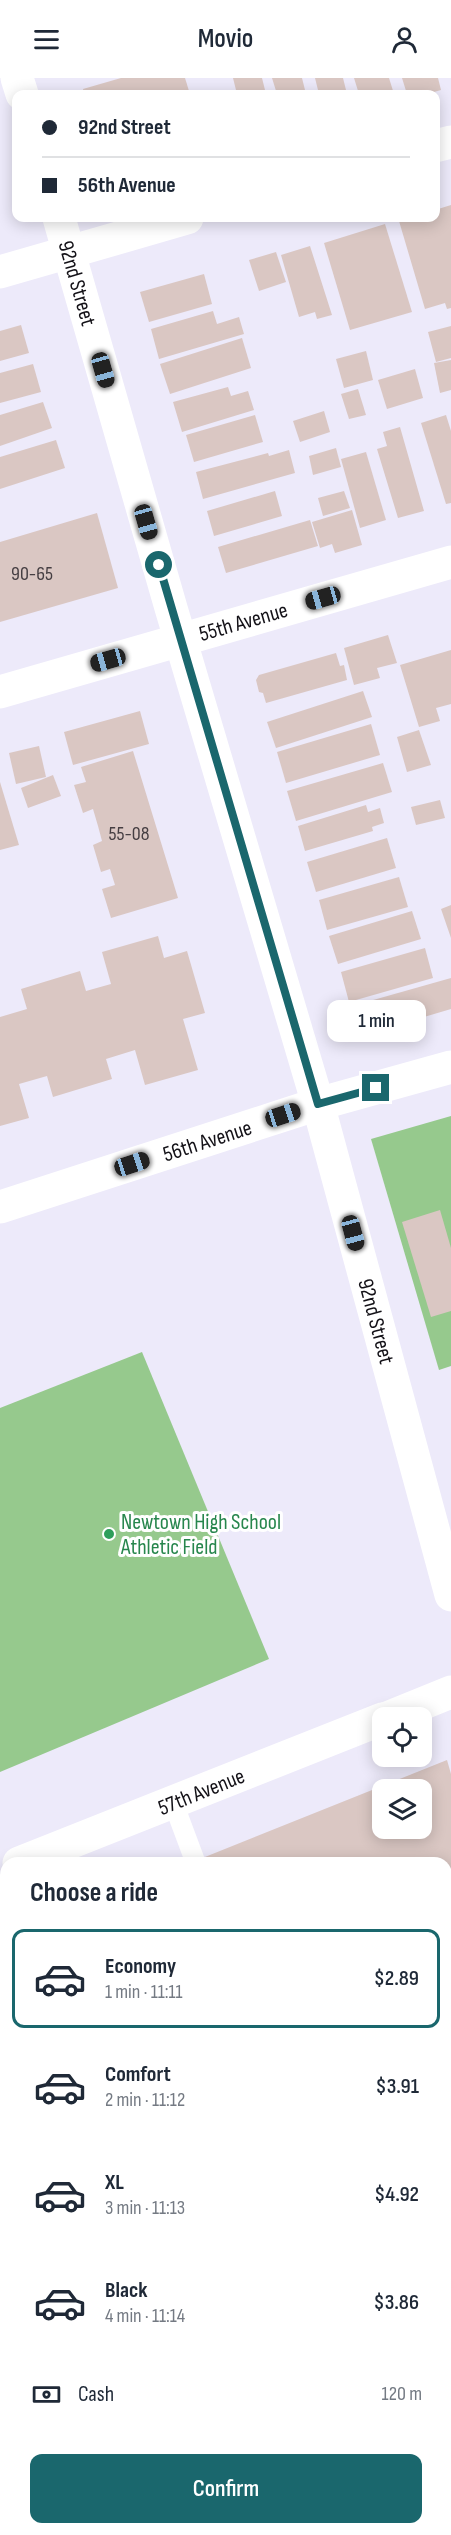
<!DOCTYPE html>
<meta charset="utf-8">
<style>
body{margin:0;font-family:"Sofia Sans Condensed",sans-serif;background:#f2f2f3;color:#1f2937;height:100vh;display:flex;flex-direction:column;font-size:22px;white-space:nowrap}
*{box-sizing:border-box;margin:0}
p{font-size:20px;color:#747a83}
.icon{flex:none;width:33px;height:33px;fill:none;stroke:currentColor;stroke-width:2;stroke-linecap:round;stroke-linejoin:round}
.map{position:relative;flex:1;overflow:hidden}
.sheet{position:absolute;left:0px;top:1779px;width:452px;height:678px;display:flex;flex-direction:column;background:#fff;border-radius:18px 18px 0 0;box-shadow:0 3px 15px #0003}
.sheet>*{flex:none}
.hud{position:absolute;left:12px;top:12px;width:428px;height:132px;border-radius:12px;box-shadow:0 3px 15px #0003;display:grid;align-content:center;height:132px;padding:0 30px;background:#fff}
.tools{position:absolute;left:372px;top:1629px;display:grid;gap:12px}
.tools a{display:grid;place-items:center;width:60px;height:60px;border-radius:12px;background:#fff;box-shadow:0 3px 15px #0003;font-size:30px}
.end{position:absolute;width:27px;height:27px;margin:-14px;border:8px solid #1a676d;background:#fff;box-shadow:0 0 0 3px #fff}
.from{border-radius:50%}
.bubble{position:absolute;height:42px;border-radius:12px;background:#fff;box-shadow:0 3px 15px #0003;font-size:20px;font-weight:600;line-height:42px;text-align:center}
.car{position:absolute;width:18px;height:36px;margin:-18px -9px;border-radius:8px;box-shadow:0 0 4px 2px #0007;background:linear-gradient(#222 24%,#8ab4d8 0 40%,#222 0 76%,#8ab4d8 0 86%,#222 0)}
.hud b{display:flex;align-items:center;gap:21px;height:57px;font-size:22px}
.hud b+b{border-top:2px solid #e0e1e3}
.hud i{width:15px;height:15px;background:#1f2937}
ul{padding:0;list-style:none}
li{display:flex;align-items:center;gap:18px;height:99px;margin:0 12px 9px;padding:0 18px;border:3px solid transparent;border-radius:12px}
li div{flex:1}
li b{display:block;font-size:22px}
li em{font-style:normal;font-weight:600}
li.current{border-color:#1a676d}
li>.icon{width:54px;height:54px;stroke-width:1.5}
h2{padding:0 30px;font-size:27px;line-height:72px}
.pay{display:flex;align-items:center;gap:15px;height:66px;padding:0 30px;font-size:22px}
.pay p{margin-inline-start:auto}
.primary-button{display:flex;gap:12px;margin-top:auto;padding:12px 30px}
.primary-button a{flex:1;height:69px;border-radius:12px;background:#1a676d;color:#fff;font-size:24px;font-weight:600;line-height:69px;text-align:center}
header{display:flex;justify-content:space-between;align-items:center;height:78px;padding:0 30px;background:#fff;font-size:27px;font-weight:600}
.map>svg:first-child{display:block}
.green{fill:#96c98d}
.building{fill:#dac7c3;fill-rule:evenodd}
.lines{fill:none;stroke-linecap:round;stroke-linejoin:round}
.lane{stroke:#fff;stroke-width:20}
.street{stroke:#fff;stroke-width:33}
.route{stroke:#1a676d;stroke-width:8}
.leisure-dot{fill:#2e9e5b;stroke:#fff;stroke-width:2}
.labels{text-anchor:middle;stroke-width:6;stroke-linejoin:round;paint-order:stroke}
.number-label{font-size:20px;fill:#453e42}
.street-label{font-size:22px;fill:#131117;stroke:#fff}
.leisure-label{font-size:22px;fill:#27864d;stroke:#fff;text-anchor:start}
</style>
<header><svg class="icon" aria-label="menu" viewBox="0 0 24 24"><path d="M4 6h16M4 12h16M4 18h16"/></svg>Movio<svg class="icon" aria-label="person" viewBox="0 0 24 24"><circle cx="12" cy="8" r="4"/><path d="M4 21q1-7 8-7t8 7"/></svg></header>
<div class="map">
<svg width="451" height="2457" viewBox="0 0 451 2457">
<rect width="100%" height="100%" fill="#edeafa"/>
<g class="green">
<polygon points="451,1038 451,1288 439,1292 371,1061"/>
<polygon points="142,1274 269,1581 0,1694 0,1330"/>
</g>
<g class="building">
<polygon points="121,0 185,0 189,13 176,16 84,16 83,11"/>
<polygon points="233,0 262,0 266,16 237,16"/>
<polygon points="272,0 302,0 306,16 277,16"/>
<polygon points="315,0 343,0 347,16 319,16"/>
<polygon points="354,0 389,0 394,16 359,16"/>
<polygon points="402,0 438,0 441,12 427,16 407,16"/>
<polygon points="451,127 451,230 447,231 445,225 425,231 399,143 410,140 435,140 435,132"/>
<polygon points="385,146 412,234 350,252 324,165"/>
<polygon points="310,168 332,237 317,241 315,234 299,239 281,177"/>
<polygon points="276,174 286,204 259,213 249,182"/>
<polygon points="204,196 212,226 149,244 140,214"/>
<polygon points="213,233 217,246 239,239 244,256 159,281 151,251"/>
<polygon points="21,247 29,275 0,283 0,253"/>
<polygon points="451,248 451,280 436,284 428,254"/>
<polygon points="242,260 251,290 170,316 160,286"/>
<polygon points="366,273 373,302 344,310 336,281"/>
<polygon points="451,282 451,312 440,315 434,285"/>
<polygon points="33,286 41,314 0,325 0,295"/>
<polygon points="415,291 423,320 387,331 378,302"/>
<polygon points="228,309 231,318 248,313 254,332 182,354 173,324"/>
<polygon points="358,311 366,337 349,341 341,316"/>
<polygon points="43,324 52,350 0,368 0,337"/>
<polygon points="324,333 330,354 300,364 293,343"/>
<polygon points="255,337 263,364 194,384 186,357"/>
<polygon points="446,337 451,353 451,425 446,426 421,345"/>
<polygon points="400,349 424,433 398,440 377,371 387,368 383,354"/>
<polygon points="56,362 65,390 0,411 0,379"/>
<polygon points="336,370 341,389 313,397 309,378"/>
<polygon points="289,372 295,395 203,421 196,394 268,375 269,378"/>
<polygon points="366,374 386,442 360,450 341,381"/>
<polygon points="275,413 282,438 214,458 207,433"/>
<polygon points="344,413 350,430 323,438 318,420"/>
<polygon points="352,432 362,467 335,475 332,466 320,470 312,444"/>
<polygon points="97,435 118,510 0,544 0,464"/>
<polygon points="310,442 318,468 226,495 218,469"/>
<polygon points="388,557 397,585 377,590 380,600 354,607 344,570"/>
<polygon points="451,572 451,626 436,630 440,643 419,649 400,587"/>
<polygon points="336,575 340,588 344,587 347,602 266,625 263,615 259,614 256,602 259,597"/>
<polygon points="363,613 372,639 276,670 267,644"/>
<polygon points="140,633 149,666 73,687 64,654"/>
<polygon points="371,646 380,677 286,705 277,674"/>
<polygon points="419,652 431,687 407,694 397,659"/>
<polygon points="39,668 46,699 16,706 9,675"/>
<polygon points="133,673 178,820 111,840 102,811 115,807 110,791 101,794 93,767 102,763 98,748 93,731 83,735 74,707 86,704 81,689"/>
<polygon points="383,685 392,714 296,743 287,713"/>
<polygon points="53,697 61,718 28,730 21,710"/>
<polygon points="0,704 19,767 0,772"/>
<polygon points="440,722 445,740 416,747 411,729"/>
<polygon points="366,727 368,734 380,730 384,745 372,749 373,753 305,773 298,748"/>
<polygon points="387,760 396,790 316,814 307,784"/>
<polygon points="399,799 408,829 327,852 319,822"/>
<polygon points="451,827 451,860 441,831"/>
<polygon points="412,833 421,861 338,886 329,858"/>
<polygon points="158,858 164,880 187,873 205,935 183,941 198,992 145,1007 135,972 106,981 112,1001 53,1019 47,998 19,1006 29,1040 0,1048 0,939 27,931 21,911 80,893 86,913 111,906 102,874"/>
<polygon points="425,870 433,900 349,924 341,894"/>
<polygon points="451,900 451,931 360,958 352,928"/>
<polygon points="440,1132 451,1170 451,1233 431,1239 402,1144"/>
<path d="M447,1682L451,1696V2421L446,2423V1785H190ZM382,1712H422V1750H382Z"/>
<polygon points="6,1858 6,2451 374,2451 359,2457 17,2457 0,2451 0,1861"/>
</g>
<g class="lines">
<polyline class="lane" points="173,1724 195,1783"/>
<g class="street">
<polyline points="17,0 22,16"/>
<polyline points="435,68 451,64"/>
<polyline points="59,140 171,530 318,1026 451,1517"/>
<polyline points="0,194 187,140"/>
<polyline points="0,614 451,484"/>
<polyline points="0,1129 318,1026 451,989"/>
<polyline points="387,1640 451,1614"/>
<polyline points="19,1785 382,1641"/>
</g>
</g>
<g class="lines">
<polyline class="route" points="159,487 318,1026 376,1010"/>
</g>
<circle class="leisure-dot" cx="109" cy="1456" r="6"/>
<g class="labels">
<g class="number-label">
<text x="32" y="502">90-65</text>
<text x="129" y="762">55-08</text>
</g>
<g class="street-label">
<text transform="translate(78 205) rotate(74)" y="8">92nd Street</text>
<text transform="translate(243 543) rotate(-16)" y="8">55th Avenue</text>
<text transform="translate(207 1062) rotate(-18)" y="8">56th Avenue</text>
<text transform="translate(377 1243) rotate(75)" y="8">92nd Street</text>
<text transform="translate(201 1713) rotate(-22)" y="8">57th Avenue</text>
</g>
<g class="leisure-label">
<text x="121" y="1451">Newtown High School<tspan x="121" dy="25">Athletic Field</tspan></text>
</g>
</g>
</svg>
<div class="tools">
<a><svg class="icon" aria-label="locate" viewBox="0 0 24 24"><circle cx="12" cy="12" r="6"/><path d="M12 2v4M12 18v4M2 12h4M18 12h4"/></svg></a>
<a><svg class="icon" aria-label="layers" viewBox="0 0 24 24"><path d="M12 4l9 5-9 5-9-5zM3 14l9 5 9-5"/></svg></a>
</div>
<i class="end from" style="left:159px;top:487px"></i>
<i class="end" style="left:376px;top:1010px"></i>
<div class="bubble" style="left:327px;top:922px;width:99px">1 min</div>
<i class="car" style="left:103px;top:292px;rotate:164deg"></i>
<i class="car" style="left:146px;top:444px;rotate:164deg"></i>
<i class="car" style="left:323px;top:520px;rotate:254deg"></i>
<i class="car" style="left:108px;top:582px;rotate:254deg"></i>
<i class="car" style="left:283px;top:1037px;rotate:72deg"></i>
<i class="car" style="left:132px;top:1086px;rotate:72deg"></i>
<i class="car" style="left:353px;top:1155px;rotate:165deg"></i>
<div class="hud">
<b><i class="from"></i>92nd Street</b>
<b><i></i>56th Avenue</b>
</div>
<section class="sheet">
<h2>Choose a ride</h2>
<ul>
<li class="current"><svg class="icon" aria-label="car" viewBox="0 0 24 24"><path d="M5 17H2v-5l4-1 3-4h7l3 4 3 1v5h-3M9 17h6M6 11h13"/><circle cx="7" cy="17" r="2"/><circle cx="17" cy="17" r="2"/></svg><div><b>Economy</b><p>1 min · 11:11</p></div><em>$2.89</em></li>
<li><svg class="icon" aria-label="car" viewBox="0 0 24 24"><path d="M5 17H2v-5l4-1 3-4h7l3 4 3 1v5h-3M9 17h6M6 11h13"/><circle cx="7" cy="17" r="2"/><circle cx="17" cy="17" r="2"/></svg><div><b>Comfort</b><p>2 min · 11:12</p></div><em>$3.91</em></li>
<li><svg class="icon" aria-label="car" viewBox="0 0 24 24"><path d="M5 17H2v-5l4-1 3-4h7l3 4 3 1v5h-3M9 17h6M6 11h13"/><circle cx="7" cy="17" r="2"/><circle cx="17" cy="17" r="2"/></svg><div><b>XL</b><p>3 min · 11:13</p></div><em>$4.92</em></li>
<li><svg class="icon" aria-label="car" viewBox="0 0 24 24"><path d="M5 17H2v-5l4-1 3-4h7l3 4 3 1v5h-3M9 17h6M6 11h13"/><circle cx="7" cy="17" r="2"/><circle cx="17" cy="17" r="2"/></svg><div><b>Black</b><p>4 min · 11:14</p></div><em>$3.86</em></li>
</ul>
<div class="pay"><svg class="icon" aria-label="cash" viewBox="0 0 24 24"><path d="M3 7h18v10H3z"/><circle cx="12" cy="12" r="2"/></svg>Cash<p>120 m</p></div>
<div class="primary-button"><a>Confirm</a></div>
</section>
</div>
